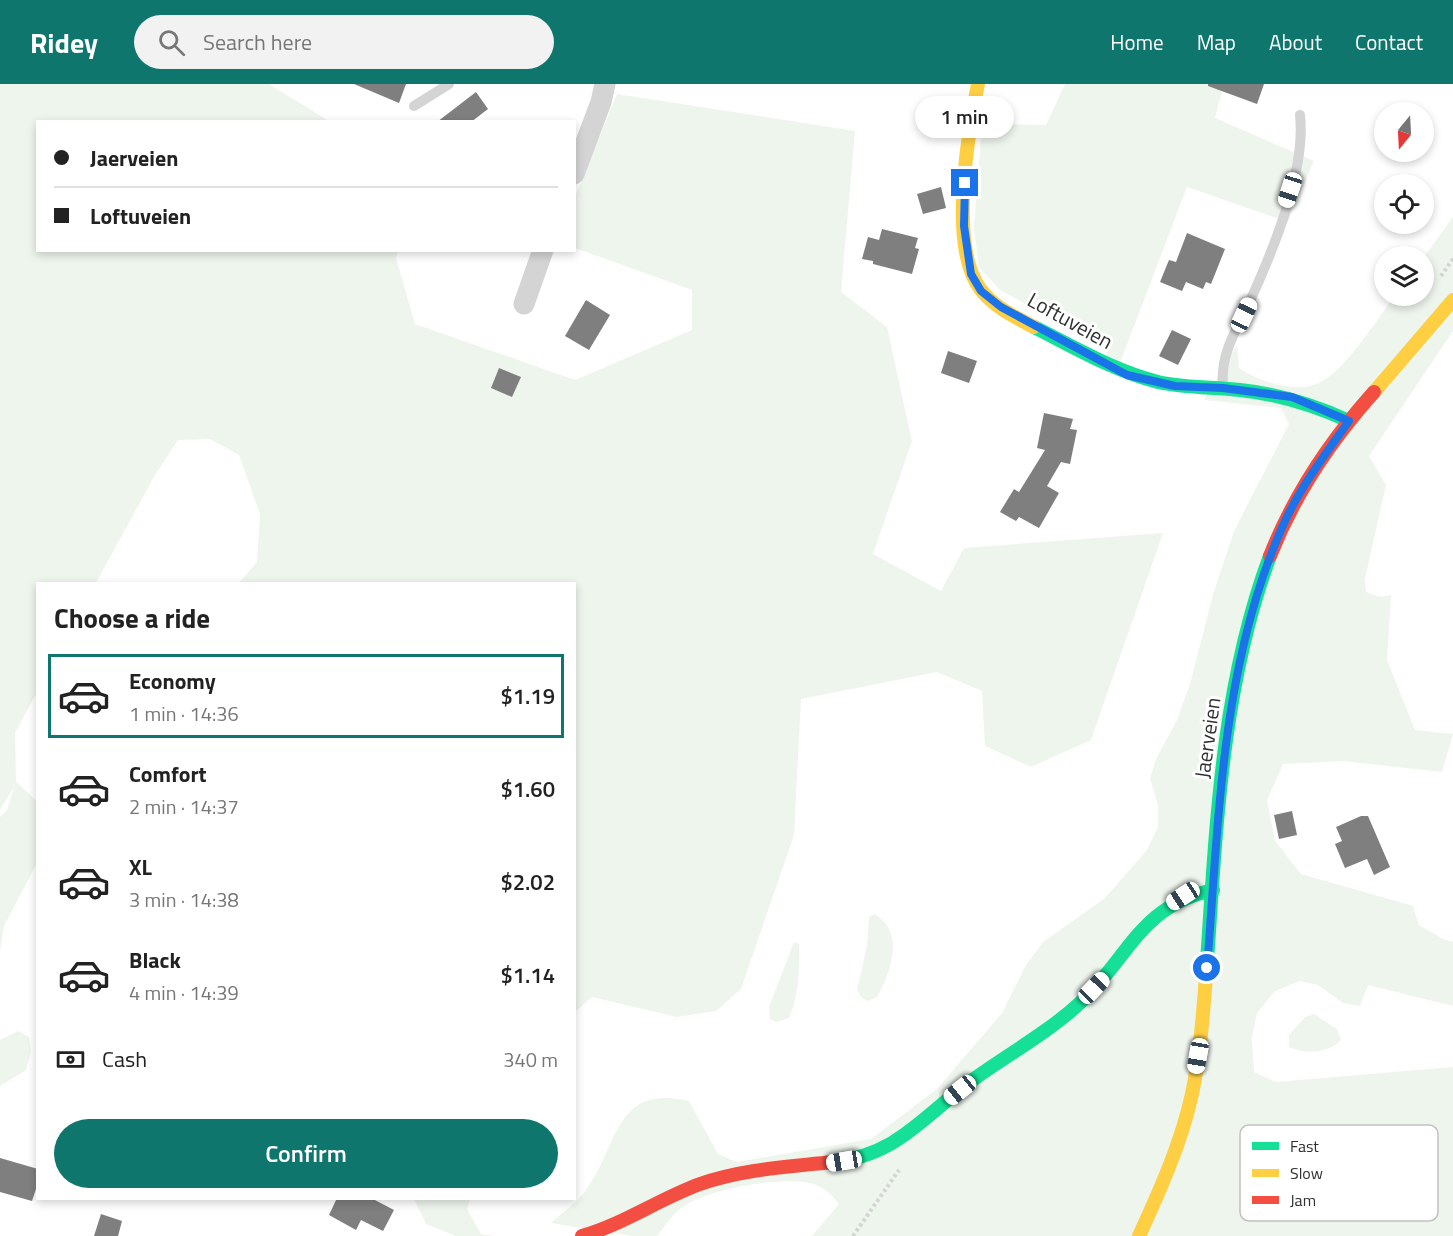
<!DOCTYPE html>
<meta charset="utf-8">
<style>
body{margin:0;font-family:"Titillium Web",sans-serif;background:#f2f2f2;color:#222;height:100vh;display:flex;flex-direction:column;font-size:22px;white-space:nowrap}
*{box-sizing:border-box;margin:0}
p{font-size:20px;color:#767676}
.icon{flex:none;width:33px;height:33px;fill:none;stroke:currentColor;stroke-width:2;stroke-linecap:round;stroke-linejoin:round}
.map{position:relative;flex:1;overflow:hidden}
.details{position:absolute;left:36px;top:498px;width:540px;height:618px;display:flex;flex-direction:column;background:#fff;border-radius:0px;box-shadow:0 3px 9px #0003}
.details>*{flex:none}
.guide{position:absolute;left:36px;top:36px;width:540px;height:132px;border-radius:0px;box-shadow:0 3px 9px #0003;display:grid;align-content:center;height:132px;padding:0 18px;background:#fff}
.needle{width:39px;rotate:198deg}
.controls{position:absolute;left:1374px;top:18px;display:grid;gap:12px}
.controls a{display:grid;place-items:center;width:60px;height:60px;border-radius:50%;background:#fff;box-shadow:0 3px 9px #0003;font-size:30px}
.end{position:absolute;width:27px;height:27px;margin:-14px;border:8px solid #1a73e8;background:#fff;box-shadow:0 0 0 3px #fff}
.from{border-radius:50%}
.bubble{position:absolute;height:42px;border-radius:21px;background:#fff;box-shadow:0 3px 9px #0003;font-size:20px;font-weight:600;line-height:42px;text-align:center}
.car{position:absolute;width:18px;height:36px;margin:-18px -9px;border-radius:8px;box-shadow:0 0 4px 2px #0007;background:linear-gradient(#fff 24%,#345 0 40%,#fff 0 76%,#345 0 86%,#fff 0)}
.guide b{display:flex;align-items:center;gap:21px;height:57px;font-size:22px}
.guide b+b{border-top:2px solid #e0e0e0}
.guide i{width:15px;height:15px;background:#222}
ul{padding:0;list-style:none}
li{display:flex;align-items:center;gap:18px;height:84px;margin:0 12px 9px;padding:0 6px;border:3px solid transparent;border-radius:0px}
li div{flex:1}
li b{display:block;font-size:22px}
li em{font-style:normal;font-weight:600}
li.active{border-color:#0f766e}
li>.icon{width:54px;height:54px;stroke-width:1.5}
h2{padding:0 18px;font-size:27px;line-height:72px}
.pay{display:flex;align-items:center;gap:15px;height:66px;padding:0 18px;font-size:22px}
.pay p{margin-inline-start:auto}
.primary-button{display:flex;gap:12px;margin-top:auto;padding:12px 18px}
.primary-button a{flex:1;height:69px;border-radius:36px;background:#0f766e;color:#fff;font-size:24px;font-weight:600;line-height:69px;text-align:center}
header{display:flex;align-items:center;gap:36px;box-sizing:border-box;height:84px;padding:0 30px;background:#0f766e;color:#fff}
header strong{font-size:28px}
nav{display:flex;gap:33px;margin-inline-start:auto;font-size:21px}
.search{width:420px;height:54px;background:#f2f2f2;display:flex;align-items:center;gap:15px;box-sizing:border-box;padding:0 21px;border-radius:33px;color:#767676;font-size:22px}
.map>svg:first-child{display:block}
.green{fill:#eef5ed}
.building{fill:#7f7f7f}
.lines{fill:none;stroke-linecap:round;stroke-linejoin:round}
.path{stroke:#d4d4d4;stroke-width:4;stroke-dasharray:3 3;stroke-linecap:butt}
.lane{stroke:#d4d4d4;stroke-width:10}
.street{stroke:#d4d4d4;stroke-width:21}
.fast{stroke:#16e098;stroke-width:14}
.slow{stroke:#ffcf43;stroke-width:14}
.jam{stroke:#f24e42;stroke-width:14}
.route{stroke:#1a73e8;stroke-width:8}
.labels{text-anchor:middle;stroke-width:6;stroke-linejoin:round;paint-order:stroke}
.street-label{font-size:21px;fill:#303030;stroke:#fff}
.key{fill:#fff;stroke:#c1c1c1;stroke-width:1.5}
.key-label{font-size:16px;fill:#303030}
</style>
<header>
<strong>Ridey</strong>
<div class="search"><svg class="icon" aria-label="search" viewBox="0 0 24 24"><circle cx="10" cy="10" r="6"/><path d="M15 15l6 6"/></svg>Search here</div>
<nav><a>Home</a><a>Map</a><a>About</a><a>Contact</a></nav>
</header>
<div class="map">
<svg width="1453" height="1152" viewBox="0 0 1453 1152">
<rect width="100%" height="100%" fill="#fff"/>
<g class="green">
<polygon points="0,0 269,0 329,37 38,38 38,166 398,167 396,174 415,240 575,296 692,246 692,206 575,164 575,113 617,10 855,47 841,208 887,243 912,357 873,470 941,507 964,464 1163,449 1091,656 1031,683 985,662 982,607 937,588 801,615 794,751 741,905 716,927 677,933 592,913 575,928 574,500 239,499 257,478 260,430 239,371 210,355 178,356 155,391 96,499 38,500 37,608 15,649 16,698 37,717 37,779 4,842 0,867 0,733 7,726 14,703 0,726"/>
<polygon points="1065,0 1224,0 1215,34 1314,77 1288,138 1187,103 1120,279 1088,256 999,205 979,183 974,144 982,40 1046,41"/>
<path d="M1453,133V247L1369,372L1386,401L1365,495L1366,508L1380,513L1391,511L1387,576L1415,646L1453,650L1442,688L1343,677L1283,680L1267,716L1275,757L1301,790L1413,822L1419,841L1443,855L1453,858V922L1368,901L1360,922L1343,919L1318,901L1300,897L1275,907L1257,929L1252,954L1254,988L1276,998L1453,983V1152H812L839,1120C832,1111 825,1104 814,1100C784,1091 707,1105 681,1124C672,1131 664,1143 657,1152H632L551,1139C563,1128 579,1117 588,1103C619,1059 615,1000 689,1017L718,1070L737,1078L871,1055L937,1005L1002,929L1026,881L1043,858L1104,815L1147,766L1158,743V721L1150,695L1156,675L1177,636L1190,600L1214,507L1234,447L1289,340L1281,324L1204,316L1237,261L1239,284C1258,297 1296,310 1319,299C1347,285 1375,237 1395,212H1424V173Z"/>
<path d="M874,830C906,847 891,889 877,913L868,917L862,914L857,906L867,862L869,833Z"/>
<path d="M794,858L799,860C800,884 799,911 789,934L776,938L770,935L769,923Z"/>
<path d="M1314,930L1337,945L1341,956C1329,969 1303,971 1289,963V951L1305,933Z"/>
<polygon points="18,947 29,953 31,967 26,986 0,1002 0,956"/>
<polygon points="414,1115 470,1115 467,1125 481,1150 493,1152 456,1152 426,1140"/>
</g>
<g class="building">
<polygon points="354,0 406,0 399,19"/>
<polygon points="1208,0 1264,0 1257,20 1208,2"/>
<polygon points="476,8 488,25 471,38 437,38"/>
<polygon points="941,103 946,124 923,130 917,110"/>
<polygon points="882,145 918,154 915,164 919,165 912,190 873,180 873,177 862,175 868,153 879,156"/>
<polygon points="1187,149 1225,165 1211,200 1206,198 1203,205 1186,198 1182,207 1160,198 1169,176 1176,178"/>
<polygon points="586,216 610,231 589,266 565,252"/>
<polygon points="1172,246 1191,255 1178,281 1159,272"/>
<polygon points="948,267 977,277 969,299 941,289"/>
<polygon points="499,284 521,293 512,313 491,304"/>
<polygon points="1044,329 1073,335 1070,345 1077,346 1070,380 1061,378 1047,402 1059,409 1039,444 1019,433 1016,437 1000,428 1014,405 1019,408 1045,366 1037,364"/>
<polygon points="1292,727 1297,751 1279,755 1274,731"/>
<polygon points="1361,732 1368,732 1390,783 1374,791 1367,775 1345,784 1335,760 1342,757 1336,743"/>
<polygon points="0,1074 38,1085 38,1099 32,1117 0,1108"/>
<polygon points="337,1114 371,1114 394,1126 383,1147 361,1136 356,1146 329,1131"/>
<polygon points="101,1130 122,1137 118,1152 94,1152"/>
</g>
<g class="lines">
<g class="path">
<polyline points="1441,192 1453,175"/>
<polyline points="853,1152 899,1086"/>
</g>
<g class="lane">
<polyline points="414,22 449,0"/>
<path d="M1223,301C1220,269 1238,243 1251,215C1274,164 1306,86 1300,31"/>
</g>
<g class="street">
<polyline points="574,90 601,18 605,0"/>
<polyline points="524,220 543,166"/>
</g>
<g class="fast">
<path d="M1034,243C1074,263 1114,287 1158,298C1185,304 1213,303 1240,306C1278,310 1314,321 1349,337"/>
<path d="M1206,892C1216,751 1220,606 1270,472"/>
<path d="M832,1078C898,1072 925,1030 974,995C1010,969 1049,948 1081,918C1130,872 1140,822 1213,806"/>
</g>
<g class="slow">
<path d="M978,0C968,50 948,164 981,206C994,223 1015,233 1034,243"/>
<polyline points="1374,308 1453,216"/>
<path d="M1139,1152C1160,1106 1181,1060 1192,1010C1200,972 1203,931 1206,892"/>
</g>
<g class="jam">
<path d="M1270,472C1294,411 1330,357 1374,308"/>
<path d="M582,1152C624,1140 659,1115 700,1100C743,1085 788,1083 832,1078"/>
</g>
</g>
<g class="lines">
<path class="route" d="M965,99L964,142L971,190L981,207L1001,223L1127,291L1175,302L1223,304L1292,313L1349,337C1326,369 1302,401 1285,437C1221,576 1219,735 1207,884"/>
</g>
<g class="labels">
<g class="street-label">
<text transform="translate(1070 237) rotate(29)" y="7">Loftuveien</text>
<text transform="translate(1208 654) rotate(-82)" y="7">Jaerveien</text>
</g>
</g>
<rect x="1240" y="1041" width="198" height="96" rx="9" class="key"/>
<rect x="1252" y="1058" width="27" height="8" fill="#16e098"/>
<rect x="1252" y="1085" width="27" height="8" fill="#ffcf43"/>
<rect x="1252" y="1112" width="27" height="8" fill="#f24e42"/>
<g class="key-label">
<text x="1290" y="1068">Fast</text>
<text x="1290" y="1095">Slow</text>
<text x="1290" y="1122">Jam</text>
</g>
</svg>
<div class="controls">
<a><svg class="needle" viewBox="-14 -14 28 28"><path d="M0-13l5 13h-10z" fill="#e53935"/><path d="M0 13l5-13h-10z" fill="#767676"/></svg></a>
<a><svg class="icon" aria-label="locate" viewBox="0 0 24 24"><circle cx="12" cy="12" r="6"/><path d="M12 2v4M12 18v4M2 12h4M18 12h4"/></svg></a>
<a><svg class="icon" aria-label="layers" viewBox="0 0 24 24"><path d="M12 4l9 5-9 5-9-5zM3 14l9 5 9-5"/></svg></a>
</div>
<i class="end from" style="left:1207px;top:884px"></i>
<i class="end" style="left:965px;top:99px"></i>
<div class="bubble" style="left:915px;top:12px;width:99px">1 min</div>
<i class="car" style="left:1290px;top:106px;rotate:198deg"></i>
<i class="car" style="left:1244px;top:231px;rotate:25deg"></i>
<i class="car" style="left:1183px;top:812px;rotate:237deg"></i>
<i class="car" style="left:1094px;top:904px;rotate:44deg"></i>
<i class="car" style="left:1198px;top:972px;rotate:190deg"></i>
<i class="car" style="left:960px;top:1006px;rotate:231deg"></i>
<i class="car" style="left:844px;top:1077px;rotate:261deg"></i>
<div class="guide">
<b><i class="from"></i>Jaerveien</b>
<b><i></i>Loftuveien</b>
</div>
<section class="details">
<h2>Choose a ride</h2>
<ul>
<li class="active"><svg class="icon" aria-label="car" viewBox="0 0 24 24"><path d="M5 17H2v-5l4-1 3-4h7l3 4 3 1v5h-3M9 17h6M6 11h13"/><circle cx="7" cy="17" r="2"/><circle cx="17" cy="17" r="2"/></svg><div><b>Economy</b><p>1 min · 14:36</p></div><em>$1.19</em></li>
<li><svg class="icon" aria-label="car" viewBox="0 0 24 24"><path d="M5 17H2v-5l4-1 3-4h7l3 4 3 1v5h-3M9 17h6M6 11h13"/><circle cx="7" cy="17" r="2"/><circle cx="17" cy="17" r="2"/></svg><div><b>Comfort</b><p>2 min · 14:37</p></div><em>$1.60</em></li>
<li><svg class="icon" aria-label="car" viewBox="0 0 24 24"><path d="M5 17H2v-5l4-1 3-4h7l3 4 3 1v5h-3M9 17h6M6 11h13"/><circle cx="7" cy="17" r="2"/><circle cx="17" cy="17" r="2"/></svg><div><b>XL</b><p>3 min · 14:38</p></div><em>$2.02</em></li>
<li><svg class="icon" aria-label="car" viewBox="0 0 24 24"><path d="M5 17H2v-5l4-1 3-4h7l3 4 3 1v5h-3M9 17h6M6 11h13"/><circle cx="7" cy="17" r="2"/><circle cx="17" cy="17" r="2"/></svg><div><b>Black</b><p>4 min · 14:39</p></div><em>$1.14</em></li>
</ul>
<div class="pay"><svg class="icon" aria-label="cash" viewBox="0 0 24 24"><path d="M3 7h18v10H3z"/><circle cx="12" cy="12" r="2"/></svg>Cash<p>340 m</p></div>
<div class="primary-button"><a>Confirm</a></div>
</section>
</div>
